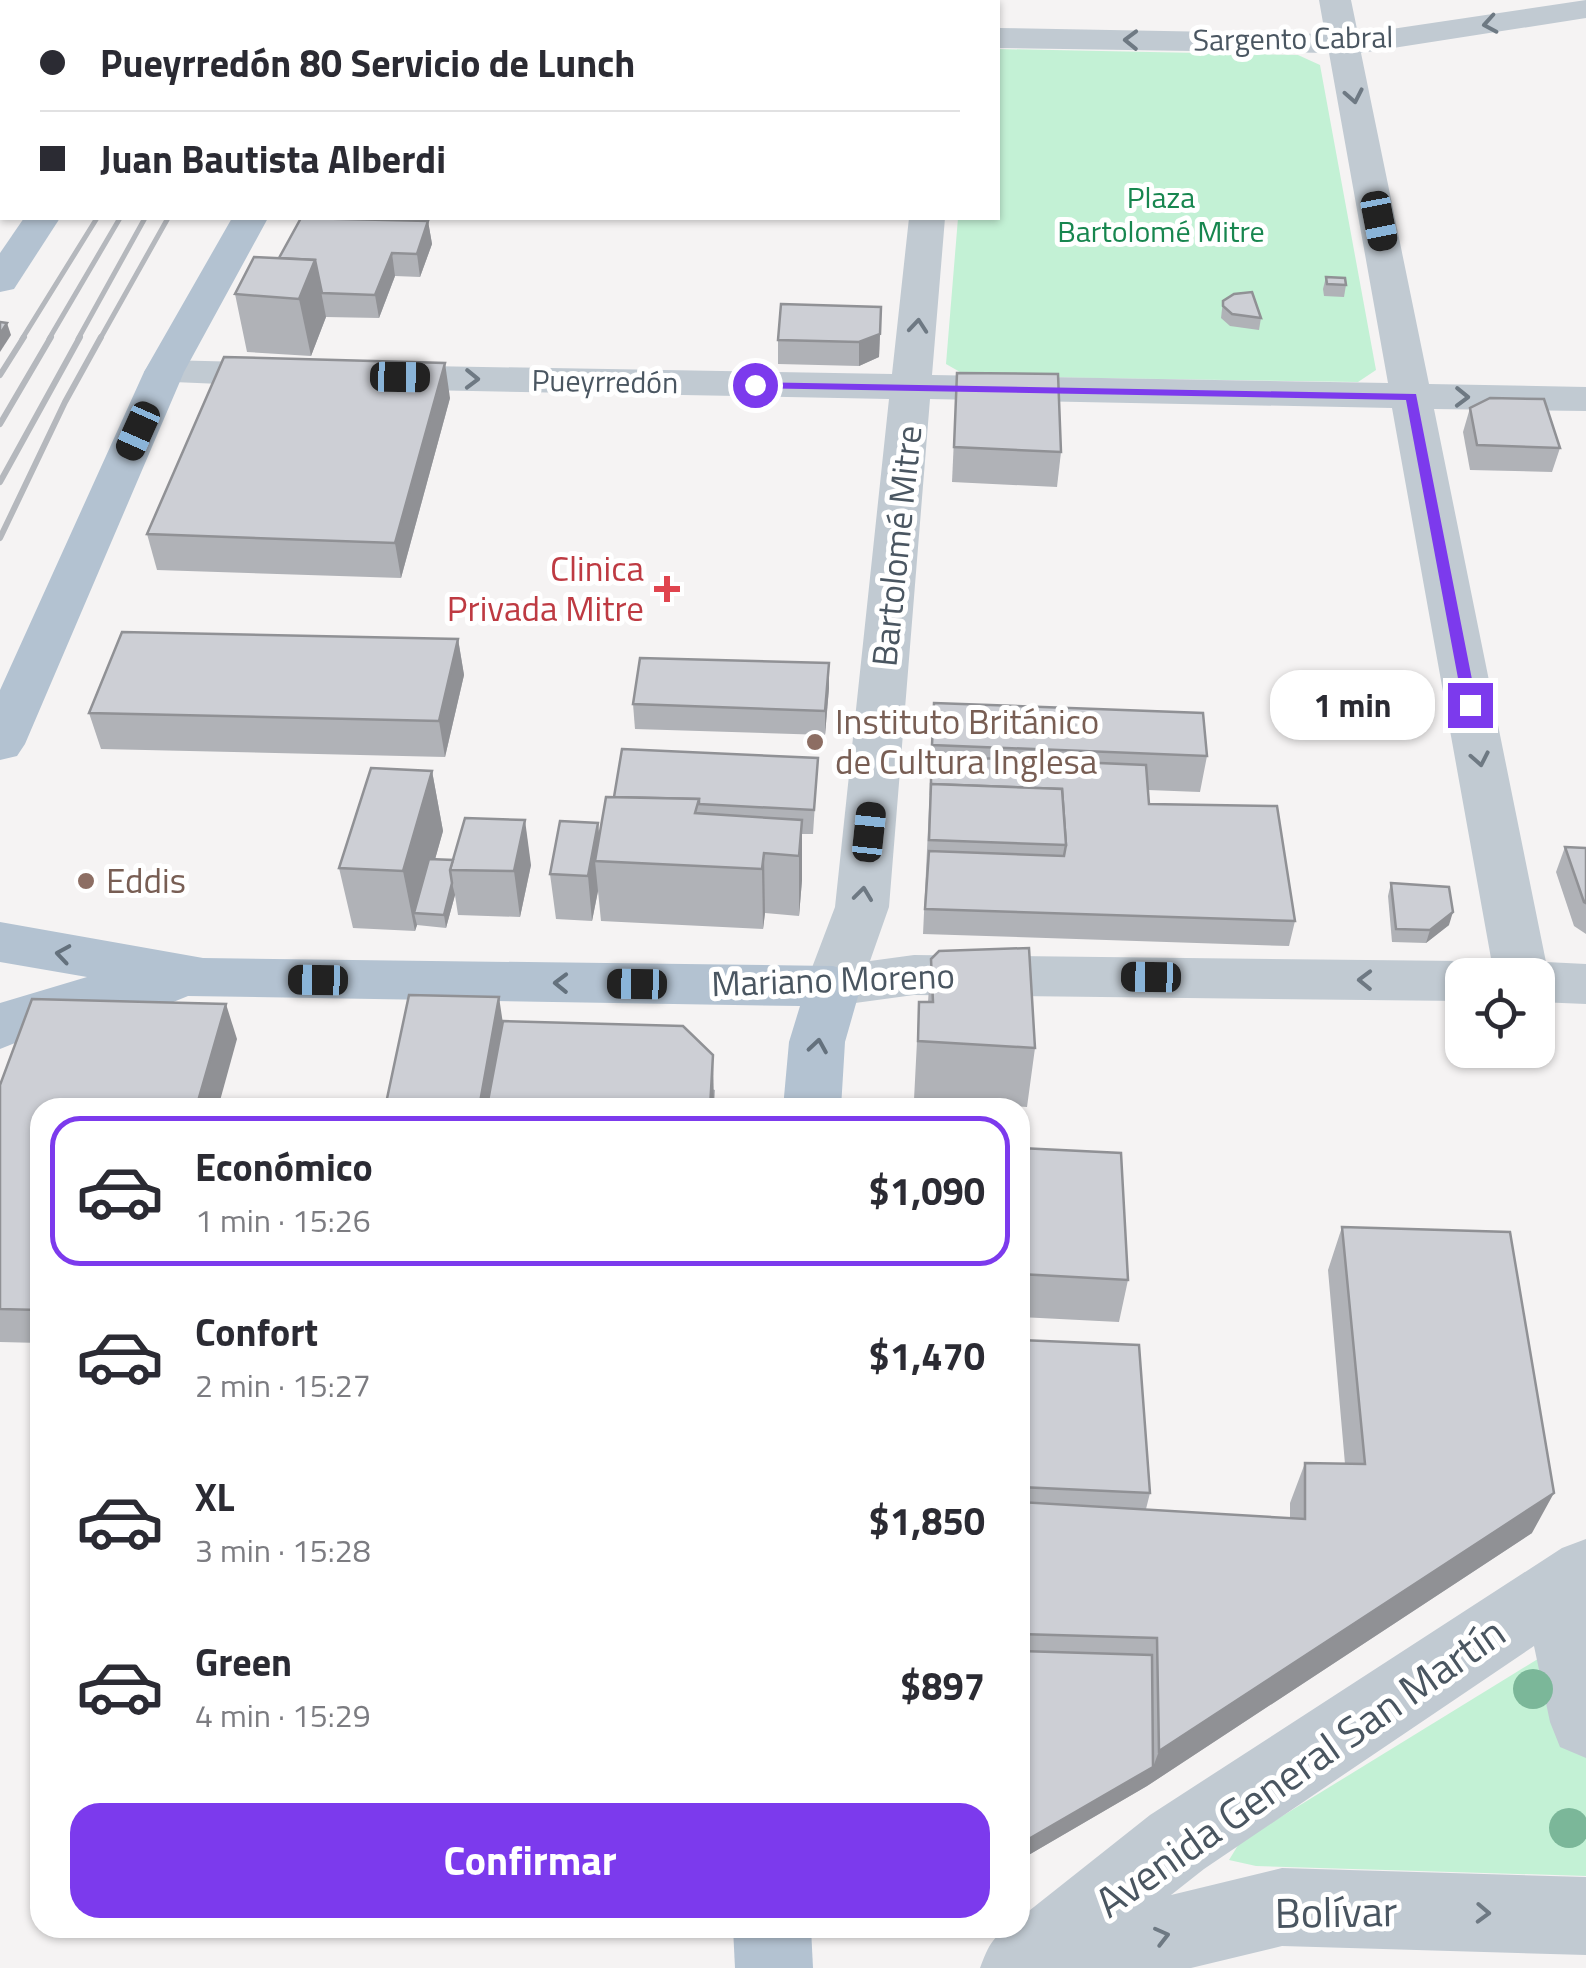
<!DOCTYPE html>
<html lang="es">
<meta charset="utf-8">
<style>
body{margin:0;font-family:"Titillium Web",sans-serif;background:#f7f7f7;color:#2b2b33;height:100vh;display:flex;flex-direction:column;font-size:38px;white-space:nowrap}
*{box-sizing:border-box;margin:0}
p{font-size:32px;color:#7c7c81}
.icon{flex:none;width:55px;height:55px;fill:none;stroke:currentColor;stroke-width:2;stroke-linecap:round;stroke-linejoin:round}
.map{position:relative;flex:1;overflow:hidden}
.side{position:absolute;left:30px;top:1098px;width:1000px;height:840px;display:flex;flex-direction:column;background:#fff;border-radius:30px;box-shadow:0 2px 8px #0004}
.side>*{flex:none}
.guide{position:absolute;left:0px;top:0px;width:1000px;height:220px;box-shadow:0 2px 8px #0004;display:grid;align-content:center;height:220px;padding:0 40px;background:#fff}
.controls{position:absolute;left:1445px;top:958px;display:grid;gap:20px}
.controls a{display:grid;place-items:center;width:110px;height:110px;border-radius:20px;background:#fff;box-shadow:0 2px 8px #0004;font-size:50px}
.end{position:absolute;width:45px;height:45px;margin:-22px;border:12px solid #7c3aed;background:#fff;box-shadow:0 0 0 5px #fff}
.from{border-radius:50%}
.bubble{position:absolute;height:70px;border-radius:30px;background:#fff;box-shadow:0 2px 8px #0004;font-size:32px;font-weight:700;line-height:70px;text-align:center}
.car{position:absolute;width:30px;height:60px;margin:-30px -15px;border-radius:12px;box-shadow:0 0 8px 2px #0007;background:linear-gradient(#222 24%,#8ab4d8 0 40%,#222 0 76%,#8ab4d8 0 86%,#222 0)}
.guide b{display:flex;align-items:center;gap:35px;height:95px;font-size:38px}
.guide b+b{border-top:2px solid #e1e1e2}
.guide i{width:25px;height:25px;background:#2b2b33}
ul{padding:18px 0 0;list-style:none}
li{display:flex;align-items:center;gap:30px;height:150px;margin:0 20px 15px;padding:0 20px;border:5px solid transparent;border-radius:30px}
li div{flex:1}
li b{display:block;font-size:38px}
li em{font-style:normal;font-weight:700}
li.active{border-color:#7c3aed}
li>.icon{width:90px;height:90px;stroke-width:1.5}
.primary-button{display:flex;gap:20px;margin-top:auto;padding:20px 40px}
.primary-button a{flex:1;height:115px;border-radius:30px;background:#7c3aed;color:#fff;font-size:40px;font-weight:700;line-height:115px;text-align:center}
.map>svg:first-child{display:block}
.green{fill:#c3f1d5}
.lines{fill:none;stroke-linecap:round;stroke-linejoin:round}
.minor{fill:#c1cad2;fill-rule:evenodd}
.major{fill:#b3c2d1;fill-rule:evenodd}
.rail-far1{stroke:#b5b8bd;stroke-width:5}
.rail{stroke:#b5b8bd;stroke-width:6}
.tree{fill:#7bb799}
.wall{fill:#b0b2b7}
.shaded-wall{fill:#909195}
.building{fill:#cdcfd5;stroke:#909195;stroke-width:2.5}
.oneway{stroke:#6e7983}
.oneway2{stroke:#64717d}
.route{fill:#7c3aed}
.health-dot{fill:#e0444e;stroke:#fff;stroke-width:4}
.education-dot{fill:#8d6e63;stroke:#fff;stroke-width:4}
.labels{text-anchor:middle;stroke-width:10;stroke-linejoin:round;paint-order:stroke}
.far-street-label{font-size:30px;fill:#4a5661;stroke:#fff}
.far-park-label{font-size:30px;fill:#17864f;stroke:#fff}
.street-label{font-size:35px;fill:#4a5661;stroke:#fff}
.health-label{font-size:35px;fill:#be3a42;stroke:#fff;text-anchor:end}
.education-label{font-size:35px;fill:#785e54;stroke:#fff;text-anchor:start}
.near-street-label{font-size:42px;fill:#4a5661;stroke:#fff}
</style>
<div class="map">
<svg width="1586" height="1968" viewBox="0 0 1586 1968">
<rect width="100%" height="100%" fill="#f5f3f3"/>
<g class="green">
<polygon points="998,49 1298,55 1320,65 1376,370 1358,382 967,376 946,364 958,218 998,218"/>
<polygon points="1586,1643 1586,1876 1256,1866 1229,1860 1240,1842 1546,1654"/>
</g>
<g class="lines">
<g class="minor">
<polygon points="932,0 964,0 964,2 933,2"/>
<polygon points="1319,0 1351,0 1358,34 1586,0 1586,18 1361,53 1429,384 1586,387 1586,411 1434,409 1546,962 1586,964 1586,1004 1538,1002 1538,975 1494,975 1392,408 930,399 889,907 870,961 914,955 1462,961 1481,967 1486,975 1462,975 1462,1001 914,995 833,1006 814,1000 805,986 835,907 889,399 372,389 358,386 352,377 358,368 372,365 892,374 909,218 945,218 932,375 1388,383 1329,53 998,48 998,28 1325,34"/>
<rect x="0" y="188" width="2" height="22"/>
<polygon points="164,360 291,363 305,366 311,375 305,384 291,387 150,381 144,372 150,363"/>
<path d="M1586,1539V1758L1560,1747L1550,1722L1534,1646L1204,1869L1171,1895L1282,1868L1586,1877V1955L1282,1946L1191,1968H980C988,1947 995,1928 1020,1928V1918L1150,1815L1562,1548Z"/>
</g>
<g class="major">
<polygon points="24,218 60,218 14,289 0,292 0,253"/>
<polygon points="232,218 268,218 184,372 25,744 17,756 0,760 0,690 144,372"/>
<polygon points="0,922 203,958 833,966 852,972 861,986 845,1042 841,1108 783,1108 789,1042 800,1006 188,996 166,1005 60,1025 0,1049 0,1003 87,977 0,962"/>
<polygon points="733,1928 811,1928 813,1968 735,1968"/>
</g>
<g class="rail-far1">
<polyline points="22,339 97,218"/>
<polyline points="49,339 120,218"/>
<polyline points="78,339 145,218"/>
<polyline points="100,339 168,218"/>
</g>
<g class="rail">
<polyline points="0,375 24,337"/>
<polyline points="0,424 51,337"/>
<polyline points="0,482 80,337"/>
<polyline points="0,538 65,402 101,337"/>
</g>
</g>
<g class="tree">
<circle cx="1533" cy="1689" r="20"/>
<circle cx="1569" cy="1828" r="20"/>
</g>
<g class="wall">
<polygon points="0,0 120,0 118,2 2,2 2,86 0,86"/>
<polygon points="429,0 489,0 488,2 429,2"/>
<polygon points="846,0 916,2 846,2"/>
<polygon points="428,221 432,244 420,277 395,276 379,318 326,317 311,356 247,352 235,294 279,258"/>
<polygon points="1326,277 1346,285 1344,297 1324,296 1323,289"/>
<polygon points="1223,301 1261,318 1259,330 1230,326 1221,318"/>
<polygon points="881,307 879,357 859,366 778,364 778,340"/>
<polygon points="957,373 1061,452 1057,487 952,482"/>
<polygon points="450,398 401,578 157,570 147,534"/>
<polygon points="1470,408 1560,448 1552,472 1470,470 1463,432"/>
<polygon points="458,639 464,675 445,757 101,749 89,713"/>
<polygon points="829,688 825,735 635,729 633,704"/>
<polygon points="934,703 1207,756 1200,792 1148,790 1149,804 1295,921 1289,946 923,934"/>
<polygon points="818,758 813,834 802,834 802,880 799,916 765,913 763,929 601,921 598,891 592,921 556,919 550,874 598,823 599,837 614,797"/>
<polygon points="432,771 443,831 435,859 531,865 520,917 458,915 455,895 446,928 417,925 415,931 353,928 339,868"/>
<polygon points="1565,847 1586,848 1586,934 1574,926 1556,872"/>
<polygon points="1391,883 1449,925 1426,943 1392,942 1388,896"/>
<polygon points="931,959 1035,1048 1027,1107 914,1100 919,1002 928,1002"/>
<polygon points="503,1021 715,1090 714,1108 385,1108"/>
<polygon points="237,1039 40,1108 40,1343 0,1342 0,1085"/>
<polygon points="1020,1148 1128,1280 1119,1322 1020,1317"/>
<polygon points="1342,1227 1532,1533 1147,1786 1020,1860 1020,1340 1150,1493 1146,1509 1290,1518 1290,1503 1305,1463 1345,1464 1328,1270"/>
</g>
<g class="shaded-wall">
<polygon points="49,0 66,0 67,2 48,2"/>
<polygon points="104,0 120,0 118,2 105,2"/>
<polygon points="902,0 916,0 916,2 898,2"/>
<polygon points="428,221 432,244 420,277 417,254"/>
<polygon points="392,253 395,276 379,318 375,295"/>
<polygon points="315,260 326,317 311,356 299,299"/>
<polygon points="7,323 11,335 0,352 0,334"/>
<polygon points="880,334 879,357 859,366 859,342"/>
<polygon points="445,363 450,398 401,578 395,543"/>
<polygon points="458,639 464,675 445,757 439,721"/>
<polygon points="829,663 829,688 825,735 825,711"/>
<polygon points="432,771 443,831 420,913 414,913 417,925 415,931 403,871"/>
<polygon points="525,820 531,865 520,917 514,871"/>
<polygon points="802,820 802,880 799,916 799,856"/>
<polygon points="598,823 602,862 595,861 598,891 592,921 588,876"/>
<polygon points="764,853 765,913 763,929 762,869"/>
<polygon points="452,883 455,895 446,928 444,915"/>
<polygon points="1453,912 1449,925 1426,943 1430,930"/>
<polygon points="499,997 508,1057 488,1101 489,1108 479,1108"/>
<polygon points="226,1004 237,1039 218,1108 196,1108"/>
<polygon points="713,1055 714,1108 710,1108"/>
<polygon points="1554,1493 1532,1533 1147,1786 1020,1860 1020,1844 1153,1767 1159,1751"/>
</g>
<g class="building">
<polygon points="0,0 49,0 48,2 2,2 2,15 0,15"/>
<polygon points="853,0 902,0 898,2"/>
<polygon points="301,218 428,221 417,254 392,253 375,295 322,293 315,260 279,258"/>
<polygon points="254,257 315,260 299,299 235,294"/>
<polygon points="1326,277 1345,278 1346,285 1327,284"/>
<polygon points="1252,292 1261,318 1232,314 1223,306 1223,301 1234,294"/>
<polygon points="781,304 881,307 880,334 859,342 778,340"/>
<polygon points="0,322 7,323 0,334"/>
<polygon points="224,357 445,363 395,543 147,534"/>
<polygon points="957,373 1058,374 1061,452 954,447"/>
<polygon points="1490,398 1544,399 1560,448 1477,445 1470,408"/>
<polygon points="122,632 458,639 439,721 89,713"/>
<polygon points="640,658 829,663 825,711 633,704"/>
<polygon points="934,703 1203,713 1207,756 932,745"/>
<polygon points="622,749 818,758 814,810 699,804 699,799 614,797"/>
<polygon points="931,756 1146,765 1149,804 1277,806 1295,921 925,909 929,851 1064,856 1066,845 1062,789 931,784 931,795"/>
<polygon points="371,768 432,771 403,871 339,868"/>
<polygon points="931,784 1062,789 1066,845 929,840"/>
<polygon points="606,797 699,799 695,813 802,820 799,856 764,853 762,869 595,861"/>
<polygon points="465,818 525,820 514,871 450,870"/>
<polygon points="560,821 598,823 588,876 550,874"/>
<polygon points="1565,847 1586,848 1586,903 1584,902"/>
<polygon points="429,859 453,860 450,870 452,883 444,915 414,913"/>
<polygon points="1391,883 1449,887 1453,912 1430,930 1396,929"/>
<polygon points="1029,948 1035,1048 918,1041 919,1002 933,1002 931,959 939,951"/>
<polygon points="409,995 499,997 479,1108 385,1108"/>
<polygon points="32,999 226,1004 196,1108 40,1108 40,1310 0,1309 0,1085"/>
<polygon points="503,1021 683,1026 713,1055 710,1108 626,1108 627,1103 488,1101"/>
<polygon points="1020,1148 1121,1153 1128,1280 1020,1274"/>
<polygon points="1342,1227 1510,1232 1554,1493 1159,1751 1157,1638 1020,1634 1020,1502 1305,1519 1305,1463 1365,1464"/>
<polygon points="1020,1340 1139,1345 1150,1493 1020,1487"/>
<polygon points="1020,1651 1152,1655 1153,1767 1020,1844"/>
</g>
<defs><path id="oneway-chevron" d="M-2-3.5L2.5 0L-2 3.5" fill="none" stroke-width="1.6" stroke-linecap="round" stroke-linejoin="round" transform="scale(2.5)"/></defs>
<g class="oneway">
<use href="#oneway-chevron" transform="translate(1490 24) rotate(170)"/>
<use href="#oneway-chevron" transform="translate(1131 40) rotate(-179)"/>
<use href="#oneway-chevron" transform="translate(1354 96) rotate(79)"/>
<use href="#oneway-chevron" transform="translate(918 326) rotate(-85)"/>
<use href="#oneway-chevron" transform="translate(472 379) rotate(1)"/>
<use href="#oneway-chevron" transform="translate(1462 397) rotate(1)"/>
<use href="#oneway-chevron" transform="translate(1480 759) rotate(79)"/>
<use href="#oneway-chevron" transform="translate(863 894) rotate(-83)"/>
<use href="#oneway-chevron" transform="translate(1365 980) rotate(-179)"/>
<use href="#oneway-chevron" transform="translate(1483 1913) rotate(2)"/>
<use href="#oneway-chevron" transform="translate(1162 1936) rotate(-14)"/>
</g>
<g class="oneway2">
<use href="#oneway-chevron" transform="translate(63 954) rotate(-171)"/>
<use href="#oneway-chevron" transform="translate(561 983) rotate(-179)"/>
<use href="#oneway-chevron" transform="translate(818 1046) rotate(-81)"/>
</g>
<polygon class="route" points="751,382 1416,394 1477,705 1470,710 1463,705 1406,400 755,388"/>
<path class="health-dot" d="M662 574h10v10h10v10h-10v10h-10v-10h-10v-10h10z"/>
<g class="education-dot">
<circle cx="815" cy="742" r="10"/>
<circle cx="86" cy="881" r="10"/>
</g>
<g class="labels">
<g class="far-street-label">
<text transform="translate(1293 39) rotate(-1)" y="10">Sargento Cabral</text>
<text transform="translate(605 382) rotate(1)" y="10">Pueyrredón</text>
</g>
<g class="far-park-label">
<text x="1161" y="208">Plaza<tspan x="1161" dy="34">Bartolomé Mitre</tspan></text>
</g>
<g class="street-label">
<text transform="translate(897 546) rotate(-84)" y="12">Bartolomé Mitre</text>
<text transform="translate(833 980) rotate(-2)" y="12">Mariano Moreno</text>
</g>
<g class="health-label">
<text x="644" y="581">Clinica<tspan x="644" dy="40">Privada Mitre</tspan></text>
</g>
<g class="education-label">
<text x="835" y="734">Instituto Británico<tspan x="835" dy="40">de Cultura Inglesa</tspan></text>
<text x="106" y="893">Eddis</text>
</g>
<g class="near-street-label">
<text transform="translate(1300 1767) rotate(-35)" y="15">Avenida General San Martín</text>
<text transform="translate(1336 1912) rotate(-1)" y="15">Bolívar</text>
</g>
</g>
</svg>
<div class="controls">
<a><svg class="icon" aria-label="locate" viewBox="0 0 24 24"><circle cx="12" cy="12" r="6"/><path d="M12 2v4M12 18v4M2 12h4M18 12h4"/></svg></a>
</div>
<i class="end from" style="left:755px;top:385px"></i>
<i class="end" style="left:1470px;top:705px"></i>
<div class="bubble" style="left:1270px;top:670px;width:165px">1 min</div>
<i class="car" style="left:1379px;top:221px;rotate:169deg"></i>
<i class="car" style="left:400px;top:377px;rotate:91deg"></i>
<i class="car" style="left:138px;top:431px;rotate:204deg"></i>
<i class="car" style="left:869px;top:832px;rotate:6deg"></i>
<i class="car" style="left:1151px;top:977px;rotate:271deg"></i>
<i class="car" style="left:318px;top:980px;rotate:271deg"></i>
<i class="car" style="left:637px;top:984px;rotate:271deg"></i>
<div class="guide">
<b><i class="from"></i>Pueyrredón 80 Servicio de Lunch</b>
<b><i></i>Juan Bautista Alberdi</b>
</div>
<section class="side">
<ul>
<li class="active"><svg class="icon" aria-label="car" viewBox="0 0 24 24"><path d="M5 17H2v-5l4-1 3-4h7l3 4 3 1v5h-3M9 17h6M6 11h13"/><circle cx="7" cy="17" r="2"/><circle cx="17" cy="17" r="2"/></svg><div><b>Económico</b><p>1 min · 15:26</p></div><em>$1,090</em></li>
<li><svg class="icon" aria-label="car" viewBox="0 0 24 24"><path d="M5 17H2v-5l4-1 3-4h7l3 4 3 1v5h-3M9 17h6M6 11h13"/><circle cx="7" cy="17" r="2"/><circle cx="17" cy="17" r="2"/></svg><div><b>Confort</b><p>2 min · 15:27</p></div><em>$1,470</em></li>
<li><svg class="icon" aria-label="car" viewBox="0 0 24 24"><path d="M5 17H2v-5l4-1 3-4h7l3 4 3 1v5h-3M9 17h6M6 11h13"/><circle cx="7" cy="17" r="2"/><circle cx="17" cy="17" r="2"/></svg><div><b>XL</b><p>3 min · 15:28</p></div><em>$1,850</em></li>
<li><svg class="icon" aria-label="car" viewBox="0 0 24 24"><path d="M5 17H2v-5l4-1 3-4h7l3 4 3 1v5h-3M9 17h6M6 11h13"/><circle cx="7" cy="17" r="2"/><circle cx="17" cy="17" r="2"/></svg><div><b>Green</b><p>4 min · 15:29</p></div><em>$897</em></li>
</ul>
<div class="primary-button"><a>Confirmar</a></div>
</section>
</div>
